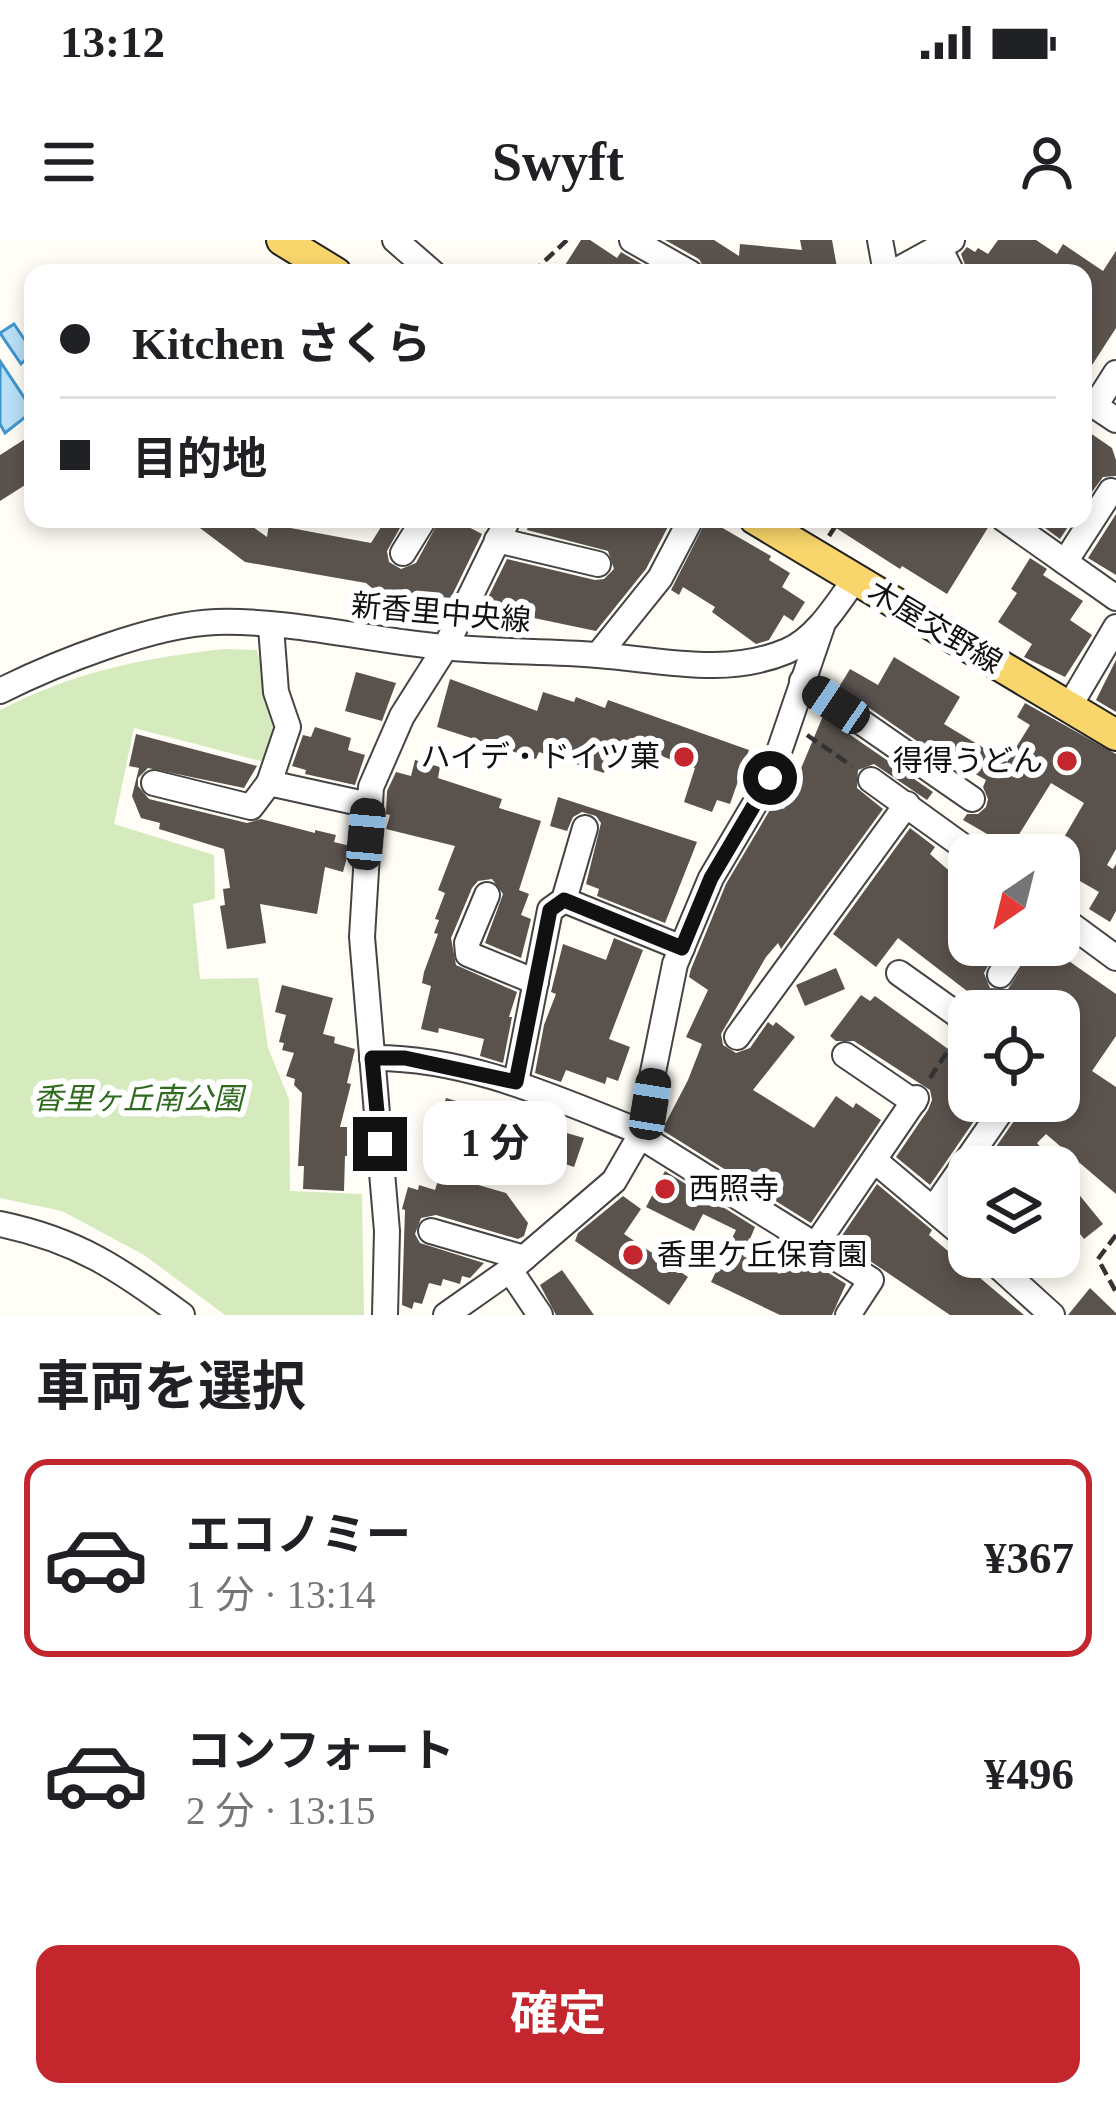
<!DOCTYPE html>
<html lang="ja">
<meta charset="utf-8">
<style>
body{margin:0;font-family:"Times New Roman","Noto Sans JP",serif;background:#f6f6f6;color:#202124;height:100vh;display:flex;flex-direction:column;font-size:45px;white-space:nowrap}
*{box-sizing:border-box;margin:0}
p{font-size:39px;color:#757577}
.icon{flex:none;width:66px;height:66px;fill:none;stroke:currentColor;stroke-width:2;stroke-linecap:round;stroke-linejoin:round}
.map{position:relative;height:1075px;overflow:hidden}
.side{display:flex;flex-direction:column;background:#fff;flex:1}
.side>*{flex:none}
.top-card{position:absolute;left:24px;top:24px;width:1068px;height:264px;border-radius:24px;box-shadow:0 6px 18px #0003;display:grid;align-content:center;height:264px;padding:0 36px;background:#fff}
.needle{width:78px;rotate:215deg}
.buttons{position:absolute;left:948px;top:594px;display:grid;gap:24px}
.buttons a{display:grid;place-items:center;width:132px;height:132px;border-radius:24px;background:#fff;box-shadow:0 6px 18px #0003;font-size:60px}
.end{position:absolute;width:54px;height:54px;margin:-27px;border:15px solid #111;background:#fff;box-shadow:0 0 0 6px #fff}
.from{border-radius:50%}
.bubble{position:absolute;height:84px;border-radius:24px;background:#fff;box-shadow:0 6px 18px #0003;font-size:39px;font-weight:700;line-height:84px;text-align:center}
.car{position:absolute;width:36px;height:72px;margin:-36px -18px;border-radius:15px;box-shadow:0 0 9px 3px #0007;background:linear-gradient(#222 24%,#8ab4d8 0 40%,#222 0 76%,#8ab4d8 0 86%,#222 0)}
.top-card b{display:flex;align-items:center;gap:42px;height:114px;font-size:45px}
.top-card b+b{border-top:3px solid #e0e0e0}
.top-card i{width:30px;height:30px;background:#202124}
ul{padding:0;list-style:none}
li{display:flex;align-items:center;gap:36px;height:198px;margin:0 24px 18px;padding:0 12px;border:6px solid transparent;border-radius:24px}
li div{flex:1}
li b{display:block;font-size:45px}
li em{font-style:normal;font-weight:700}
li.selected{border-color:#c4262e}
li>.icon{width:108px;height:108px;stroke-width:1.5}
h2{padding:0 36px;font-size:54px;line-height:144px}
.primary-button{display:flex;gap:24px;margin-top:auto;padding:24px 36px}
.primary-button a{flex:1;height:138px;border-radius:24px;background:#c4262e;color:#fff;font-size:48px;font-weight:700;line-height:138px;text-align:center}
.status{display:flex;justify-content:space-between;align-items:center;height:84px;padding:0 60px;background:#fff;direction:ltr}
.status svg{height:33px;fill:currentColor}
header{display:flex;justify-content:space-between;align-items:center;height:156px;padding:0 36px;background:#fff;font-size:54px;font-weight:700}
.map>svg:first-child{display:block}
.green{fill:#d5ebbd}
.water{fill:#b9e0f7;stroke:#3f96cf;stroke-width:3}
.building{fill:#5a524d}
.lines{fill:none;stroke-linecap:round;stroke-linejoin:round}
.minor-casing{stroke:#444;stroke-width:28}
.major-casing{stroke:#222;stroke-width:34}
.path{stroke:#333;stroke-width:4.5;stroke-dasharray:12 6;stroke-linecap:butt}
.minor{stroke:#fff;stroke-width:24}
.major{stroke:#f9d66b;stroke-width:30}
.route{stroke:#111;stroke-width:15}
.poi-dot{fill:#c4262e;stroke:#fff;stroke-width:4.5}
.labels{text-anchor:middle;stroke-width:12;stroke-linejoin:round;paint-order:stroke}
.street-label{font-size:30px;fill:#111;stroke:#fff}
.poi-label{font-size:30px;fill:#111;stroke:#fff;text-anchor:end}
.park-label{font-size:30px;font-style:italic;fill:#2f6b1f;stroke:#fff}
</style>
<div class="status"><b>13:12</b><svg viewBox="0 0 49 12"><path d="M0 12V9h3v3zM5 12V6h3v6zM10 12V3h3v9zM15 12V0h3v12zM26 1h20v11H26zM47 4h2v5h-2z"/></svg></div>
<header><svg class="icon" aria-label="menu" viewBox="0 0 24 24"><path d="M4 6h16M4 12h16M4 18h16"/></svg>Swyft<svg class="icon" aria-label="person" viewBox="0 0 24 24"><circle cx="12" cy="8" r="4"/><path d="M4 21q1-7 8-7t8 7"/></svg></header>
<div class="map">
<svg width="1116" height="1075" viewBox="0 0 1116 1075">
<rect width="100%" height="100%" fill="#fffdf5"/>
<path class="green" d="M224,409L257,410L275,478L265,522L134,488L114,584L214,615L215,659L193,664L200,739L258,738L268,808L289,859L290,951L362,954L364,1075H225L144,1015L62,971L0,958V470C74,432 142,418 224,409Z"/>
<g class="water">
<polygon points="14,84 33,112 21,124 0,93"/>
<polygon points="0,121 33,171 5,193 0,184"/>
</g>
<g class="building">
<polygon points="581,0 590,0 617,18 621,12 657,33 560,33"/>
<polygon points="665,0 714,0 739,16 740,4 802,10 800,0 832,0 838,33 782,33 711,25 706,32 699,19"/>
<polygon points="998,0 1036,0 1057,14 1063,4 1103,31 1116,11 1116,88 1083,139 1083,33 968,33 961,14 967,7 975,12 978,8 988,14"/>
<polygon points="1083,188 1112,208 1116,220 1116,236 1103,237 1083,264"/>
<polygon points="33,194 33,240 0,261 0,215"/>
<polygon points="1116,274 1116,335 1088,318"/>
<polygon points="188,279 242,279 267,297 269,284 371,303 386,279 405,279 387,311 389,322 401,329 416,323 440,279 453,279 482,294 443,374 435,371 436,368 400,359 398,367 369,358 372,348 366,343 245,322"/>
<polygon points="530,279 672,279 646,329 596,391 510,373 508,386 477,380 507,319 595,340 604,339 614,329 608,311 527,290"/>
<polygon points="707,279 771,316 769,320 790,333 782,347 805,362 793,381 784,375 769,400 756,404 712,372 715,367 683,347 679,355 671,350"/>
<polygon points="822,279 988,279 989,286 947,354 902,326 900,329"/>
<polygon points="1033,279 1073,279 1060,299"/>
<polygon points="1030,318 1047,329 1043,335 1083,361 1070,380 1092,395 1065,437 1024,417 1032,404 998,382 1017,353 1011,349"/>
<polygon points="894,417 960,457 944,484 1007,522 1030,485 1017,477 1025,463 1116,514 1116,609 1107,625 1113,629 1116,624 1116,671 1110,682 1089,669 1099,652 1059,629 1059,606 1084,563 1051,543 1008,612 991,602 994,598 963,580 967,574 978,574 986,567 988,559 983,547 986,540 956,523 953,526 839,447 850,429 878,445"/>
<polygon points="1116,420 1116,472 1096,460"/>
<polygon points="356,432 396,443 382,481 345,471"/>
<polygon points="450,439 537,471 543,452 574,462 576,457 605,468 608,460 749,510 730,564 717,560 712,572 684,562 695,528 616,500 604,533 539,512 536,519 437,487"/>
<polygon points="823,476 933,552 927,560 874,524 858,530 857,548 883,569 781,709 778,703 766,717 721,794 723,805 736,813 750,808 768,782 773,786 776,782 795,797 753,850 814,888 836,856 853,868 856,863 881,880 811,983 662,890 688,840 702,804 686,797 708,750 689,737 691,729 726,644 774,563 784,569"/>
<polygon points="315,487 351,498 348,510 365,515 355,545 305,534 306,530 292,526 303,495 311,497"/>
<polygon points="136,494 257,526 244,548 148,528 138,538 138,546 149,559 247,583 261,579 315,593 315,590 336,595 334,602 350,606 343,632 325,627 317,674 260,664 266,703 227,709 220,666 225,665 223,649 230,648 224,609 159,589 160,583 141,578 132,556 139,528 129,526"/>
<polygon points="415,520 440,527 438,538 502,559 499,568 541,581 519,650 529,654 521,675 531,679 521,718 485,703 503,654 492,639 478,641 472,648 451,698 456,725 517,752 509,777 512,777 503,823 480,816 484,799 439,788 438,793 421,789 431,746 422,743 424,732 438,694 434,693 439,680 435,679 445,653 438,650 455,606 386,589 390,575 386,574 387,551 396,532 411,536"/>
<polygon points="558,557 697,602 665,683 597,656 599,649 586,644 601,583 596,576 582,572 573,577 567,591 550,586"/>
<polygon points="910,588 935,607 930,614 969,648 969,705 1000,705 984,733 990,748 1008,749 1036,705 1046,705 1116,754 1116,796 1092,831 1116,847 1116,954 1046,894 1037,903 1056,927 982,927 1028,861 1059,861 1059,771 993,771 898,698 876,727 833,694"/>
<polygon points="614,698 643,710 609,799 630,807 618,841 607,837 605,844 566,830 561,842 535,833 544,785 556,754 551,752 563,704 606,720"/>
<polygon points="836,728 845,749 805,766 796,745"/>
<polygon points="282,745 333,758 323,794 335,797 334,803 355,809 347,843 351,844 340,887 358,887 358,916 345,916 344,951 303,949 304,926 298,926 302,853 294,845 295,839 286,836 294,813 282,810 284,803 279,802 286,775 275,772"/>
<polygon points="861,755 870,761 875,756 955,814 965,799 969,799 969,834 959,849 969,861 983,868 930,945 896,917 928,870 932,860 930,850 854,801 836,801 830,796"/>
<polygon points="446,858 584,898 574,927 562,923 561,927 437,891"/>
<polygon points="1059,930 1103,984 1084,999 1073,985 1059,1000"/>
<polygon points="665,931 755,987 743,1016 780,1034 792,1010 846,1044 832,1075 780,1075 711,1042 736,990 703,974 694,991 646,967"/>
<polygon points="440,934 506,953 528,983 524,996 518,999 436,975 421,978 415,994 420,1003 484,1023 470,1038 462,1036 460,1044 443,1039 441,1046 429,1043 422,1064 414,1062 412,1069 402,1065 405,970 402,969 408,947 418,950 419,945 435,950"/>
<polygon points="877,944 932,990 929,995 1024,1075 950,1075 839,1000"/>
<polygon points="623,956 641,969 624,994 688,1037 669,1065 575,1001 578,993"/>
<polygon points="562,1030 594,1075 556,1075 540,1045"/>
<polygon points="1090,1048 1116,1073 1116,1075 1068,1075"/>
</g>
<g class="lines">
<defs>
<g id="minor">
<polyline points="395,0 433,33"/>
<polyline points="632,0 690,33"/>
<polyline points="880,0 886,33"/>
<polyline points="939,7 952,33"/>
<polyline points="892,33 952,0"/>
<polyline points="1116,133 1095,166 1116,180"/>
<polyline points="1004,279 1116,358"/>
<polyline points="497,300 598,324"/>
<polyline points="403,313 424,279"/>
<polyline points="1065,322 1111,251"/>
<polyline points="271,387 276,452 288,487 269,543 369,565"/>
<polyline points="598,415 660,338 691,279"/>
<polyline points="802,441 972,559"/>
<path d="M0,451C56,423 154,384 216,382C291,380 368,400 443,407C494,412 546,411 598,415C661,420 726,437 787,411C816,399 837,364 855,339"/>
<polyline points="1069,467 1116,387"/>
<polyline points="871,540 975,615"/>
<polyline points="154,543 251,567 269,543"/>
<polyline points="487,655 467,703 468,714 536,742"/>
<polyline points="564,660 585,588"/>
<polyline points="1059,676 1116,718"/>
<polyline points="899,733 969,783"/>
<polyline points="1000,735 1020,705"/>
<polyline points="737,797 907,564"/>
<polyline points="845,815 914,862"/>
<path d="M372,818C467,817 555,858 641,892"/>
<polyline points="516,842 550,670 564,660 682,708"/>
<polyline points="640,896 871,1040 848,1075"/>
<polyline points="874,920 969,1000"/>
<polyline points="934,968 1008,861"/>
<path d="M0,984C77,1000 120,1029 182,1075"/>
<polyline points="431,991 524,1018"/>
<polyline points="815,1006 916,858"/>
<polyline points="988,1017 1052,1075"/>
<polyline points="510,1030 540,1075"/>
<polyline points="385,1075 387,991 362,697 371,547 402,476 445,408 508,279"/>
<polyline points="446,1075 510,1030 614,941 640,896 675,724 711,638 770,538 822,386"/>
</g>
<g id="major">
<polyline points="282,0 336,33"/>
<polyline points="755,279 1116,495"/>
</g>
</defs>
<use href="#minor" class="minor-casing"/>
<use href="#major" class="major-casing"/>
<g class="path">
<polyline points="532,33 567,0"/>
<polyline points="829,296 840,279"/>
<polyline points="807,495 852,526"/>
<polyline points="930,838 953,803"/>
<polyline points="1116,995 1098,1019 1116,1052"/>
</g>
<use href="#minor" class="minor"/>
<use href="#major" class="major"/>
</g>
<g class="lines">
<polyline class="route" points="380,904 372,818 405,818 516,842 550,670 564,660 682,708 711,638 770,538"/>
</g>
<g class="poi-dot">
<circle cx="684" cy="517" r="12"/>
<circle cx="1067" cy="521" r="12"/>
<circle cx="665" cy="949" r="12"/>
<circle cx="633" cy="1015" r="12"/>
</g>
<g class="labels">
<g class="street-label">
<text transform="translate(441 373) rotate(5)" y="10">新香里中央線</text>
<text transform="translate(935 387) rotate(31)" y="10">木屋交野線</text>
</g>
<g class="poi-label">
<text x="660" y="527">ハイデ・ドイツ菓</text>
<text x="1043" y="531">得得うどん</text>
<text x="689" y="959" text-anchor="start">西照寺</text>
<text x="657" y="1025" text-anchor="start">香里ケ丘保育園</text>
</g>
<g class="park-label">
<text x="138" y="869">香里ヶ丘南公園</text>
</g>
</g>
</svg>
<div class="buttons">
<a><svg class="needle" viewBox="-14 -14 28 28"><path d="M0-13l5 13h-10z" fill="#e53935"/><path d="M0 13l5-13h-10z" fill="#757577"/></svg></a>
<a><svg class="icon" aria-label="locate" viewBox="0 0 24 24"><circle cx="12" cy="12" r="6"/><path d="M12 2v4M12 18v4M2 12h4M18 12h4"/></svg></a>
<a><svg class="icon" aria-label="layers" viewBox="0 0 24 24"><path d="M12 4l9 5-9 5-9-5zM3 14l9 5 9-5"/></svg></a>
</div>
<i class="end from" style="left:770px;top:538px"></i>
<i class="end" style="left:380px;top:904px"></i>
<div class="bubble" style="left:423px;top:861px;width:144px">1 分</div>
<i class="car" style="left:836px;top:465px;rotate:304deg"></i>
<i class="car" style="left:366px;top:594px;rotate:5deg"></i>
<i class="car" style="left:650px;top:864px;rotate:9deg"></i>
<div class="top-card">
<b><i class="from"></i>Kitchen さくら</b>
<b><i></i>目的地</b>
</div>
</div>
<section class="side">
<h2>車両を選択</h2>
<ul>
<li class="selected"><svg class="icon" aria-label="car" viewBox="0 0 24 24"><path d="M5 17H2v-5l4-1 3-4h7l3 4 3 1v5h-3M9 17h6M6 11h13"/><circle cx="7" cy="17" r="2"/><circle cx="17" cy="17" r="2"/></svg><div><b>エコノミー</b><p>1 分 · 13:14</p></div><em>¥367</em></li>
<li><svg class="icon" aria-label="car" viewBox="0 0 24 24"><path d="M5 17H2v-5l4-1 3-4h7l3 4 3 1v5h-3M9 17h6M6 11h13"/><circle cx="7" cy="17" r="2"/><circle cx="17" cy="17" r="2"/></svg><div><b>コンフォート</b><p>2 分 · 13:15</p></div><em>¥496</em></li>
</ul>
<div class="primary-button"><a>確定</a></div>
</section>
